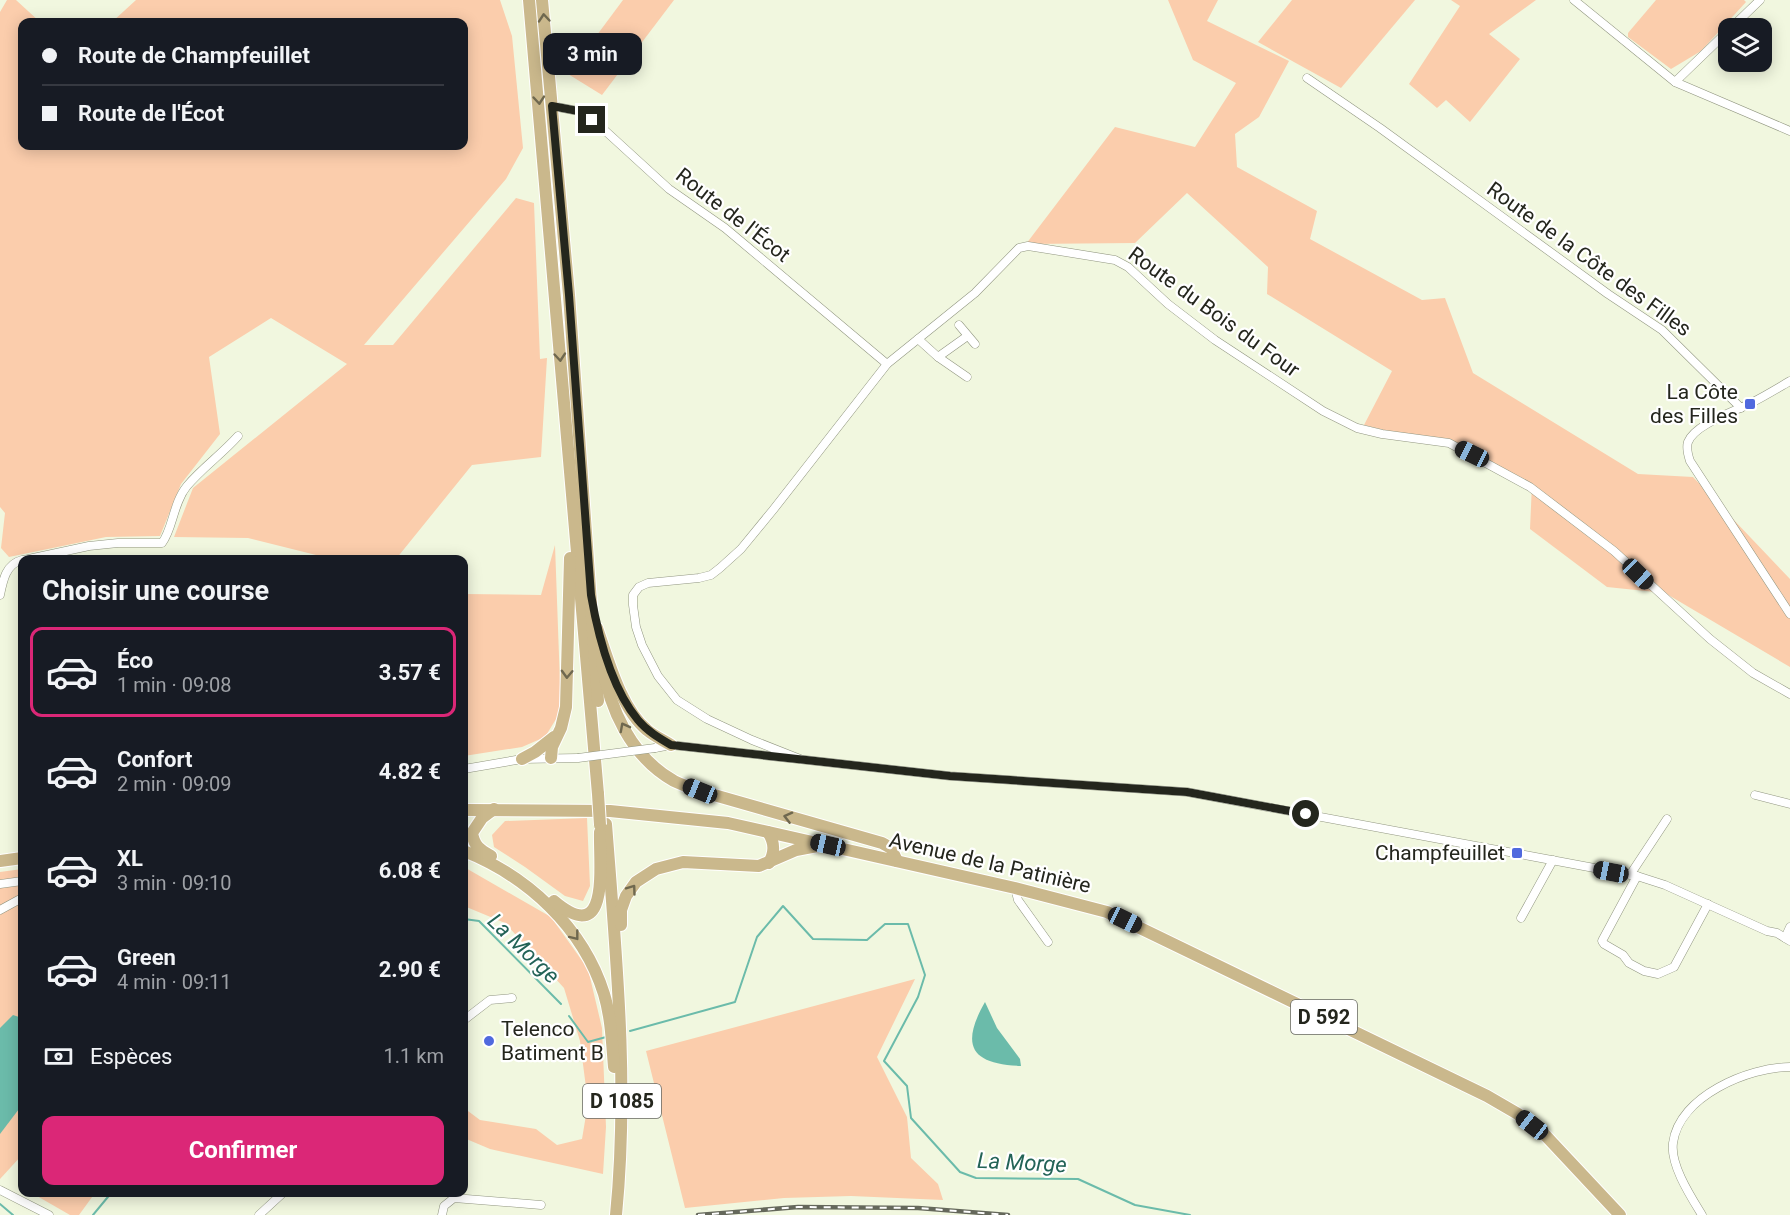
<!DOCTYPE html>
<html lang="fr">
<meta charset="utf-8">
<style>
body{margin:0;font-family:Roboto,sans-serif;background:#242831;color:#f1f3f6;height:100vh;display:flex;flex-direction:column;font-size:22px;white-space:nowrap}
*{box-sizing:border-box;margin:0}
p{font-size:20px;color:#9ea1a6}
.icon{flex:none;width:33px;height:33px;fill:none;stroke:currentColor;stroke-width:2;stroke-linecap:round;stroke-linejoin:round}
.map{position:relative;flex:1;overflow:hidden}
.details{position:absolute;left:18px;top:555px;width:450px;height:642px;display:flex;flex-direction:column;background:#171b24;border-radius:12px;box-shadow:0 3px 15px #0003}
.details>*{flex:none}
.banner{position:absolute;left:18px;top:18px;width:450px;height:132px;border-radius:12px;box-shadow:0 3px 15px #0003;display:grid;align-content:center;height:132px;padding:0 24px;background:#171b24}
.tools{position:absolute;left:1718px;top:18px;display:grid;gap:12px}
.tools a{display:grid;place-items:center;width:54px;height:54px;border-radius:12px;background:#171b24;box-shadow:0 3px 15px #0003;font-size:30px}
.end{position:absolute;width:27px;height:27px;margin:-14px;border:8px solid #24261d;background:#fff;box-shadow:0 0 0 3px #fff}
.from{border-radius:50%}
.bubble{position:absolute;height:42px;border-radius:12px;background:#171b24;box-shadow:0 3px 15px #0003;font-size:20px;font-weight:700;line-height:42px;text-align:center}
.car{position:absolute;width:18px;height:36px;margin:-18px -9px;border-radius:8px;box-shadow:0 0 4px 2px #0007;background:linear-gradient(#222 24%,#8ab4d8 0 40%,#222 0 76%,#8ab4d8 0 86%,#222 0)}
.banner b{display:flex;align-items:center;gap:21px;height:57px;font-size:22px}
.banner b+b{border-top:2px solid #363941}
.banner i{width:15px;height:15px;background:#f1f3f6}
ul{padding:0;list-style:none}
li{display:flex;align-items:center;gap:18px;height:90px;margin:0 12px 9px;padding:0 12px;border:3px solid transparent;border-radius:12px}
li div{flex:1}
li b{display:block;font-size:22px}
li em{font-style:normal;font-weight:700}
li.active{border-color:#db2777}
li>.icon{width:54px;height:54px;stroke-width:1.5}
h2{padding:0 24px;font-size:27px;line-height:72px}
.pay{display:flex;align-items:center;gap:15px;height:66px;padding:0 24px;font-size:22px}
.pay p{margin-inline-start:auto}
.primary-button{display:flex;gap:12px;margin-top:auto;padding:12px 24px}
.primary-button a{flex:1;height:69px;border-radius:12px;background:#db2777;color:#fff;font-size:24px;font-weight:700;line-height:69px;text-align:center}
.map>svg:first-child{display:block}
.green{fill:#fbcdac}
.water{fill:#6bbbaa}
.lines{fill:none;stroke-linecap:round;stroke-linejoin:round}
.stream{stroke:#6bbbaa;stroke-width:2}
.street-casing{stroke:#919680;stroke-width:9}
.primary-casing{stroke:#fff;stroke-width:14}
.street{stroke:#fff;stroke-width:8}
.primary{stroke:#cab88c;stroke-width:12}
.rail-casing{stroke:#65685b;stroke-width:4.5}
.rail{stroke:#fff;stroke-width:2;stroke-dasharray:7;stroke-linecap:butt}
.street-bridge-casing{stroke:#919680;stroke-width:9;stroke-linecap:butt}
.primary-bridge-casing{stroke:#fff;stroke-width:14;stroke-linecap:butt}
.street-bridge{stroke:#fff;stroke-width:8}
.primary-bridge{stroke:#cab88c;stroke-width:12}
.oneway{stroke:#6f684f}
.route{stroke:#24261d;stroke-width:8}
.poi-dot{fill:#5069de;stroke:#fff;stroke-width:2}
.labels{text-anchor:middle;stroke-width:4.5;stroke-linejoin:round;paint-order:stroke}
.shield{fill:#fff;stroke:#666761;stroke-width:1.5}
.shield-label{font-size:20px;font-weight:bold;fill:#24261d}
.street-label{font-size:21px;fill:#24261d;stroke:#fff}
.poi-label{font-size:21px;fill:#24261d;stroke:#fff;text-anchor:end}
.water-label{font-size:22px;font-style:italic;fill:#236357;stroke:#fff}
</style>
<div class="map">
<svg width="1790" height="1215" viewBox="0 0 1790 1215">
<rect width="100%" height="100%" fill="#f1f7df"/>
<g class="green">
<polygon points="7,0 16,0 40,22 22,22 22,146 464,146 464,22 112,22 136,0 500,0 512,36 523,148 506,179 364,345 393,345 516,198 534,203 540,359 547,358 541,457 472,465 396,559 332,559 248,538 174,537 193,488 347,364 271,318 209,357 220,434 181,484 160,536 106,537 9,557 1,548 5,513 0,507 0,12"/>
<polygon points="623,0 674,0 602,95 568,74"/>
<polygon points="1168,0 1218,0 1207,21 1289,61 1259,117 1235,134 1237,167 1317,211 1310,239 1422,300 1445,298 1473,373 1638,474 1693,477 1790,579 1790,667 1665,593 1607,587 1530,529 1532,484 1449,447 1364,425 1392,371 1267,294 1268,267 1187,193 1135,243 1026,244 1115,127 1195,147 1236,83 1193,60"/>
<polygon points="1292,0 1415,0 1341,88 1258,42"/>
<polygon points="1451,0 1536,0 1489,34 1520,59 1470,122 1446,100 1437,108 1409,84 1460,6"/>
<polygon points="1656,0 1744,0 1746,2 1701,51 1671,69 1628,37 1628,33"/>
<polygon points="555,545 561,711 545,737 522,747 464,756 464,594 541,595"/>
<polygon points="587,818 590,886 583,901 565,896 525,867 494,847 492,835 505,821"/>
<polygon points="464,867 551,917 588,969 602,1028 606,1127 603,1174 490,1149 464,1138 464,1108 480,1120 536,1129 557,1145 582,1139 588,1103 580,1041 564,988 505,923 464,906"/>
<polygon points="22,869 22,1155 0,1179 0,872"/>
<polygon points="915,979 877,1057 907,1117 911,1158 938,1184 943,1200 851,1196 784,1198 685,1208 646,1051"/>
<polygon points="30,1192 95,1192 95,1193 79,1215 70,1215"/>
</g>
<g class="water">
<path d="M985,1002L997,1028L1020,1059L1021,1066C971,1064 960,1046 985,1002Z"/>
<polygon points="13,1015 22,1018 22,1105 0,1134 0,1028"/>
</g>
<g class="lines">
<g class="stream">
<polyline points="464,919 479,921 561,1004"/>
<polyline points="569,1016 588,1042 606,1037"/>
<polyline points="630,1031 735,1002 757,937 783,906 813,939 867,940 885,924 908,924 925,975 918,997 884,1061 907,1086 911,1118 960,1172 976,1178 1078,1179 1135,1205 1190,1215"/>
<polyline points="0,1204 13,1215"/>
<polyline points="93,1215 112,1192"/>
</g>
<defs>
<g id="street">
<polyline points="1574,0 1675,82 1790,131"/>
<polyline points="1731,28 1760,0"/>
<polyline points="1307,78 1380,128 1608,294 1662,330 1741,408"/>
<polyline points="1675,82 1728,31"/>
<polyline points="552,106 578,111 600,126 669,189 725,228 887,364"/>
<polyline points="959,325 975,344"/>
<polyline points="918,339 938,357 966,337"/>
<polyline points="938,357 967,377"/>
<path d="M1790,381C1778,388 1765,396 1753,402C1736,411 1695,424 1688,442C1686,448 1688,455 1690,461L1790,614"/>
<path d="M24,560L89,546L118,543H162C173,529 173,503 187,486C202,468 222,454 238,436"/>
<path d="M0,595C3,580 6,564 22,560"/>
<polyline points="655,748 671,745 950,776 1187,792 1637,876 1665,885 1767,931 1777,933 1790,941"/>
<polyline points="800,759 752,740 707,719 677,700 658,676 642,645 636,627 633,605 633,595 639,587 648,583 699,578 711,575 720,568 741,549 773,510 887,364 975,293 1019,248 1028,246 1115,260 1128,267 1168,304 1215,340 1323,411 1357,428 1382,434 1449,443 1530,487 1614,551 1710,639 1753,673 1790,694"/>
<polyline points="464,769 522,759 578,758"/>
<polyline points="1755,795 1790,804"/>
<polyline points="1630,875 1667,819"/>
<polyline points="1637,876 1602,941 1604,944 1623,955 1629,963 1644,971 1658,974 1674,967 1708,904"/>
<polyline points="0,884 22,881"/>
<polyline points="1015,888 1018,900 1048,942"/>
<polyline points="0,910 22,898"/>
<polyline points="1521,918 1553,860"/>
<polyline points="1785,938 1790,927"/>
<polyline points="464,1020 490,1000 512,998"/>
<polyline points="0,1190 49,1215"/>
<polyline points="259,1215 284,1192"/>
<polyline points="442,1215 444,1206 454,1198 541,1205"/>
<path d="M1702,1215C1691,1197 1670,1165 1673,1143C1679,1096 1749,1067 1790,1067"/>
</g>
<g id="primary">
<polyline points="529,0 598,794"/>
<polyline points="542,0 569,295 598,701"/>
<path d="M597,628C608,659 621,709 647,730C654,736 663,740 671,745"/>
<path d="M602,662C609,708 631,757 674,781C682,785 691,788 700,791L882,843L891,848L897,861"/>
<polyline points="551,758 552,747 561,728 566,707 570,558"/>
<polyline points="522,759 535,752 554,737"/>
<polyline points="464,810 610,811 728,823 1015,888 1107,912 1487,1096 1518,1114 1546,1136 1620,1215"/>
<path d="M606,824C616,954 629,1085 616,1215"/>
<path d="M768,832C775,843 775,852 769,863"/>
<path d="M464,851C527,876 583,927 604,994C611,1017 612,1043 614,1067"/>
<path d="M491,856C480,850 474,846 472,833L482,818L494,809"/>
<polyline points="0,861 22,858"/>
<path d="M554,901C611,949 599,865 600,832"/>
<polyline points="621,925 621,910 626,896 636,882 656,869 683,862 759,866 796,850 817,846"/>
</g>
</defs>
<use href="#street" class="street-casing"/>
<use href="#primary" class="primary-casing"/>
<use href="#street" class="street"/>
<use href="#primary" class="primary"/>
<defs>
<polyline id="rail" points="698,1215 798,1207 918,1208 1008,1215"/>
</defs>
<use href="#rail" class="rail-casing"/>
<use href="#rail" class="rail"/>
<defs>
<polyline id="street-bridge" points="578,758 655,748"/>
<polyline id="primary-bridge" points="598,794 600,825"/>
</defs>
<use href="#street-bridge" class="street-bridge-casing"/>
<use href="#primary-bridge" class="primary-bridge-casing"/>
<use href="#street-bridge" class="street-bridge"/>
<use href="#primary-bridge" class="primary-bridge"/>
</g>
<defs><path id="oneway-chevron" d="M-2-3.5L2.5 0L-2 3.5" fill="none" stroke-width="1.6" stroke-linecap="round" stroke-linejoin="round" transform="scale(1.5)"/></defs>
<g class="oneway">
<use href="#oneway-chevron" transform="translate(544 18) rotate(-95)"/>
<use href="#oneway-chevron" transform="translate(539 100) rotate(85)"/>
<use href="#oneway-chevron" transform="translate(560 357) rotate(85)"/>
<use href="#oneway-chevron" transform="translate(567 674) rotate(92)"/>
<use href="#oneway-chevron" transform="translate(624 727) rotate(-118)"/>
<use href="#oneway-chevron" transform="translate(788 817) rotate(-166)"/>
<use href="#oneway-chevron" transform="translate(632 889) rotate(-54)"/>
<use href="#oneway-chevron" transform="translate(575 936) rotate(52)"/>
</g>
<g class="lines">
<path class="route" d="M592,120L578,111L552,106L569,295L591,595C598,635 612,689 638,720C647,731 659,738 671,745L950,776L1187,792L1306,814"/>
</g>
<g class="poi-dot">
<rect x="1744" y="398" width="12" height="12" rx="3"/>
<rect x="1511" y="847" width="12" height="12" rx="3"/>
<circle cx="489" cy="1041" r="6"/>
</g>
<g class="labels">
<g class="shield">
<rect x="1291" y="1000" width="66" height="34" rx="4.5"/>
<rect x="583" y="1084" width="78" height="34" rx="4.5"/>
</g>
<g class="shield-label">
<text x="1324" y="1024">D 592</text>
<text x="622" y="1108">D 1085</text>
</g>
<g class="street-label">
<text transform="translate(733 215) rotate(38)" y="7">Route de l'Écot</text>
<text transform="translate(1589 259) rotate(36)" y="7">Route de la Côte des Filles</text>
<text transform="translate(1214 312) rotate(36)" y="7">Route du Bois du Four</text>
<text transform="translate(990 863) rotate(13)" y="7">Avenue de la Patinière</text>
</g>
<g class="poi-label">
<text x="1738" y="399">La Côte<tspan x="1738" dy="24">des Filles</tspan></text>
<text x="1505" y="860">Champfeuillet</text>
<text x="501" y="1036" text-anchor="start">Telenco<tspan x="501" dy="24">Batiment B</tspan></text>
</g>
<g class="water-label">
<text transform="translate(524 948) rotate(44)" y="8">La Morge</text>
<text transform="translate(1022 1162) rotate(3)" y="8">La Morge</text>
</g>
</g>
</svg>
<div class="tools">
<a><svg class="icon" aria-label="layers" viewBox="0 0 24 24"><path d="M12 4l9 5-9 5-9-5zM3 14l9 5 9-5"/></svg></a>
</div>
<i class="end from" style="left:1306px;top:814px"></i>
<i class="end" style="left:592px;top:120px"></i>
<div class="bubble" style="left:543px;top:33px;width:99px">3 min</div>
<i class="car" style="left:1472px;top:454px;rotate:296deg"></i>
<i class="car" style="left:1638px;top:574px;rotate:134deg"></i>
<i class="car" style="left:700px;top:791px;rotate:292deg"></i>
<i class="car" style="left:828px;top:845px;rotate:283deg"></i>
<i class="car" style="left:1611px;top:872px;rotate:281deg"></i>
<i class="car" style="left:1125px;top:920px;rotate:116deg"></i>
<i class="car" style="left:1532px;top:1125px;rotate:308deg"></i>
<div class="banner">
<b><i class="from"></i>Route de Champfeuillet</b>
<b><i></i>Route de l'Écot</b>
</div>
<section class="details">
<h2>Choisir une course</h2>
<ul>
<li class="active"><svg class="icon" aria-label="car" viewBox="0 0 24 24"><path d="M5 17H2v-5l4-1 3-4h7l3 4 3 1v5h-3M9 17h6M6 11h13"/><circle cx="7" cy="17" r="2"/><circle cx="17" cy="17" r="2"/></svg><div><b>Éco</b><p>1 min · 09:08</p></div><em>3.57 €</em></li>
<li><svg class="icon" aria-label="car" viewBox="0 0 24 24"><path d="M5 17H2v-5l4-1 3-4h7l3 4 3 1v5h-3M9 17h6M6 11h13"/><circle cx="7" cy="17" r="2"/><circle cx="17" cy="17" r="2"/></svg><div><b>Confort</b><p>2 min · 09:09</p></div><em>4.82 €</em></li>
<li><svg class="icon" aria-label="car" viewBox="0 0 24 24"><path d="M5 17H2v-5l4-1 3-4h7l3 4 3 1v5h-3M9 17h6M6 11h13"/><circle cx="7" cy="17" r="2"/><circle cx="17" cy="17" r="2"/></svg><div><b>XL</b><p>3 min · 09:10</p></div><em>6.08 €</em></li>
<li><svg class="icon" aria-label="car" viewBox="0 0 24 24"><path d="M5 17H2v-5l4-1 3-4h7l3 4 3 1v5h-3M9 17h6M6 11h13"/><circle cx="7" cy="17" r="2"/><circle cx="17" cy="17" r="2"/></svg><div><b>Green</b><p>4 min · 09:11</p></div><em>2.90 €</em></li>
</ul>
<div class="pay"><svg class="icon" aria-label="cash" viewBox="0 0 24 24"><path d="M3 7h18v10H3z"/><circle cx="12" cy="12" r="2"/></svg>Espèces<p>1.1 km</p></div>
<div class="primary-button"><a>Confirmer</a></div>
</section>
</div>
